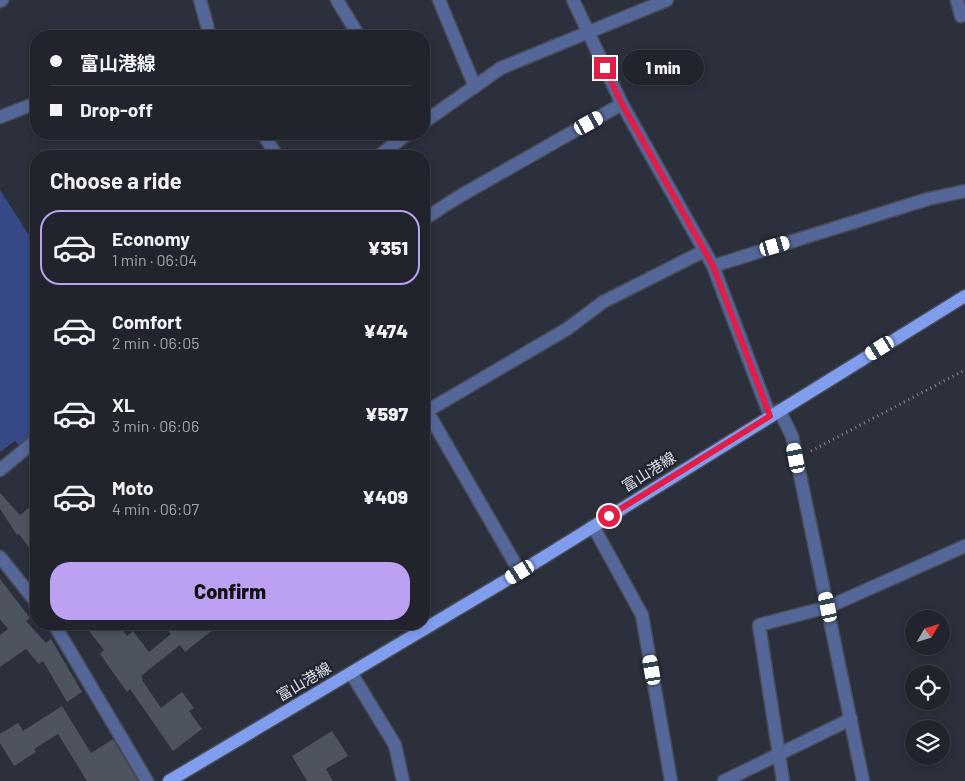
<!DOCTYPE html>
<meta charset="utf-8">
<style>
body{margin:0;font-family:Barlow,"Noto Sans JP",sans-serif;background:#292c35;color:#f1f3f6;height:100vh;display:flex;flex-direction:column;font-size:19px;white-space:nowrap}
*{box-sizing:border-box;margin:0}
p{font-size:16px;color:#a2a4aa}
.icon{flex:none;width:28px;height:28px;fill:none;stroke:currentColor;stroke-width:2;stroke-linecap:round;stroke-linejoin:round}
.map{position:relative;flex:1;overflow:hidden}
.panel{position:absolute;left:30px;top:150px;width:400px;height:480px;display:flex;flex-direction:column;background:#21242d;border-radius:20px;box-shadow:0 2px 8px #0003,0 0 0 1px #3e4149}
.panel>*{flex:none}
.hud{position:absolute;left:30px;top:30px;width:400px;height:110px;border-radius:20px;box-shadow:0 2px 8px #0003,0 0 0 1px #3e4149;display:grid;align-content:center;height:110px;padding:0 20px;background:#21242d}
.needle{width:32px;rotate:51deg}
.tools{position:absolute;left:905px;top:610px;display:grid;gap:10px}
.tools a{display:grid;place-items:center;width:45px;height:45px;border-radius:50%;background:#21242d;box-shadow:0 2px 8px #0003,0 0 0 1px #3e4149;font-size:25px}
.end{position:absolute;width:22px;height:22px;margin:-11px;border:6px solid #e11d48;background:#fff;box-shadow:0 0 0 2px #fff}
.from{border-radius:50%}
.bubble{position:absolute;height:35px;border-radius:18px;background:#21242d;box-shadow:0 2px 8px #0003,0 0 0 1px #3e4149;font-size:16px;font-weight:800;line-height:35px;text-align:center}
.car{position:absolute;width:15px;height:30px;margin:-15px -8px;border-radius:6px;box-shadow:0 0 4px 1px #0007;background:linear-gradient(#fff 24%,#345 0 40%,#fff 0 76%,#345 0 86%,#fff 0)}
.hud b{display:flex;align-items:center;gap:18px;height:48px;font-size:19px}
.hud b+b{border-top:1px solid #3e4149}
.hud i{width:12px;height:12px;background:#f1f3f6}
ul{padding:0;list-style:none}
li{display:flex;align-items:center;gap:15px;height:75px;margin:0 10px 8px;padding:0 10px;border:2px solid transparent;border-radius:20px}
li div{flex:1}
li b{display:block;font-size:19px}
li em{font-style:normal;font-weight:800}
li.current{border-color:#bca0f2}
li>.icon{width:45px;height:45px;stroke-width:1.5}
h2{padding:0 20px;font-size:22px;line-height:60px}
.action{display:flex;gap:10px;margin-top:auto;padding:10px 20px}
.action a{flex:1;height:58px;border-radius:20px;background:#bca0f2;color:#111;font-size:20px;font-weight:800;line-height:58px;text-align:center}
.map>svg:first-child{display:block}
.green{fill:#364a88}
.building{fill:#4e5360}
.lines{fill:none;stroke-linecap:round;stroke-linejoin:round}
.minor-casing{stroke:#484c58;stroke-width:15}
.major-casing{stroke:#484c58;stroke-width:15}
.path{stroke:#888b95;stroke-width:3;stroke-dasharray:1 4;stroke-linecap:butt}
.minor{stroke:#556799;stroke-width:12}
.major{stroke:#819dee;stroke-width:12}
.route{stroke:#e11d48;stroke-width:6}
.labels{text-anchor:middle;stroke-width:5;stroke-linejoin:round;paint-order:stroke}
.street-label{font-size:15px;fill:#dee1e8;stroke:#222632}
</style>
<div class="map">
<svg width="965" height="781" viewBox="0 0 965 781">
<rect width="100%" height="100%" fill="#2c303c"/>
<polygon class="green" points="0,190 36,246 36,432 20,447 15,441 0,452"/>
<g class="building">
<polygon points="0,493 20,515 36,502 36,557 19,534 17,535 0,509"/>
<polygon points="0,579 30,618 26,621 46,643 51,639 82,692 67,702 43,661 39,664 26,649 0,667 0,635 8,629 0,619"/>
<polygon points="99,624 118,624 127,636 133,631 149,652 171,634 163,624 220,624 185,652 180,645 141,676 143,679 142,680 161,708 182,692 194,708 189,711 202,729 173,751 130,689 127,692 100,654 104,650 89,631"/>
<polygon points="62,706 91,753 113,739 138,781 87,781 58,734 34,749 36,752 14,766 0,743 0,734 18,723 23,731"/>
<polygon points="332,731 348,756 326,769 333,781 307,781 292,756"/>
</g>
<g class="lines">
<defs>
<g id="minor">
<polyline points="200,0 210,36"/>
<polyline points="337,0 359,36"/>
<polyline points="439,0 475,87"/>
<polyline points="573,0 622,104 713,266 770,416"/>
<polyline points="957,0 961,16"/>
<polyline points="0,1 2,0"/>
<polyline points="0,117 36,103"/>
<polyline points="424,122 501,68 667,0"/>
<polyline points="263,134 277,156"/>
<polyline points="379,156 407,134"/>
<polyline points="424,219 460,196 622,104"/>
<polyline points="713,266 928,199 965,191"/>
<polyline points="424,406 520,572"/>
<polyline points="779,410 792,436 863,781"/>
<polyline points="427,411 567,329 603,302 704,251"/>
<polyline points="0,470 36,440"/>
<polyline points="593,526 642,615 671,781"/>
<polyline points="0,557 36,602"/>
<polyline points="54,624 147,781"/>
<polyline points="351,673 395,745 403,781"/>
<polyline points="724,781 851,719"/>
<polyline points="783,781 759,625 828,607 965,546"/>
</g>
<polyline id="major" points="169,781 520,572 965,296"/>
</defs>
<use href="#minor" class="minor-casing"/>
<use href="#major" class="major-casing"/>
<polyline class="path" points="811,451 965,370"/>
<use href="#minor" class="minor"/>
<use href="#major" class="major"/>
</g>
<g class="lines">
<polyline class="route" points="605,68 622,104 713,266 770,416 609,516"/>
</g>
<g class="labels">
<g class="street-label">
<text transform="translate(649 472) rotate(-32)" y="5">富山港線</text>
<text transform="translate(304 682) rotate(-31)" y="5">富山港線</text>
</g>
</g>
</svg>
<div class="tools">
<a><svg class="needle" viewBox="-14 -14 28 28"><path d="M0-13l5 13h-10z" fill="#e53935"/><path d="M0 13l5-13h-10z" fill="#a2a4aa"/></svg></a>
<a><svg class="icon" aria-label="locate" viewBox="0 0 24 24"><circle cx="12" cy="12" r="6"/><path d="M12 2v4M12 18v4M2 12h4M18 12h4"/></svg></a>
<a><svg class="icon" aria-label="layers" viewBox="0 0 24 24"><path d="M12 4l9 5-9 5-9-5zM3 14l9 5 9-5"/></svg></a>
</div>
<i class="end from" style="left:609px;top:516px"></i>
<i class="end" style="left:605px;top:68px"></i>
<div class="bubble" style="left:622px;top:50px;width:82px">1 min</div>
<i class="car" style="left:589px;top:123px;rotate:61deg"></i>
<i class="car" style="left:775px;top:246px;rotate:74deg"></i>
<i class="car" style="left:880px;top:348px;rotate:238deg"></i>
<i class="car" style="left:796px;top:458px;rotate:349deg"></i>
<i class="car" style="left:520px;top:572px;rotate:239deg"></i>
<i class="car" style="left:828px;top:607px;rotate:348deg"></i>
<i class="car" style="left:652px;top:670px;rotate:350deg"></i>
<div class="hud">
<b><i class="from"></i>富山港線</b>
<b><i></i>Drop-off</b>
</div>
<section class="panel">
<h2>Choose a ride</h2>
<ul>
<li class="current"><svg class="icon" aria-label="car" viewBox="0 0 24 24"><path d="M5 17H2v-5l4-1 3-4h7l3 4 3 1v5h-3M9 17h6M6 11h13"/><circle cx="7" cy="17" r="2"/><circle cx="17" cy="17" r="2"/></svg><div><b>Economy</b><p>1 min · 06:04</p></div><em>¥351</em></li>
<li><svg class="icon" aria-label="car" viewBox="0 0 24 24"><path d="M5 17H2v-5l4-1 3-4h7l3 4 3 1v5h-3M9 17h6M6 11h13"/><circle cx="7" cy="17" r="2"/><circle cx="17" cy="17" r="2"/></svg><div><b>Comfort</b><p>2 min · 06:05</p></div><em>¥474</em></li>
<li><svg class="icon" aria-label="car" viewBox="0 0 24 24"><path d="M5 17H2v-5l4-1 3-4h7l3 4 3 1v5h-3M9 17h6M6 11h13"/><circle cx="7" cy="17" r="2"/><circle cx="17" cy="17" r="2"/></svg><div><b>XL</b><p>3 min · 06:06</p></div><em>¥597</em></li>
<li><svg class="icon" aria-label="car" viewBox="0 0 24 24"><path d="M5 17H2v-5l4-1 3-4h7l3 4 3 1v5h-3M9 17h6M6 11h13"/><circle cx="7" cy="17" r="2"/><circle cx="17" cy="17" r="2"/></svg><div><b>Moto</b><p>4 min · 06:07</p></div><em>¥409</em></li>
</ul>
<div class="action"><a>Confirm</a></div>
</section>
</div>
